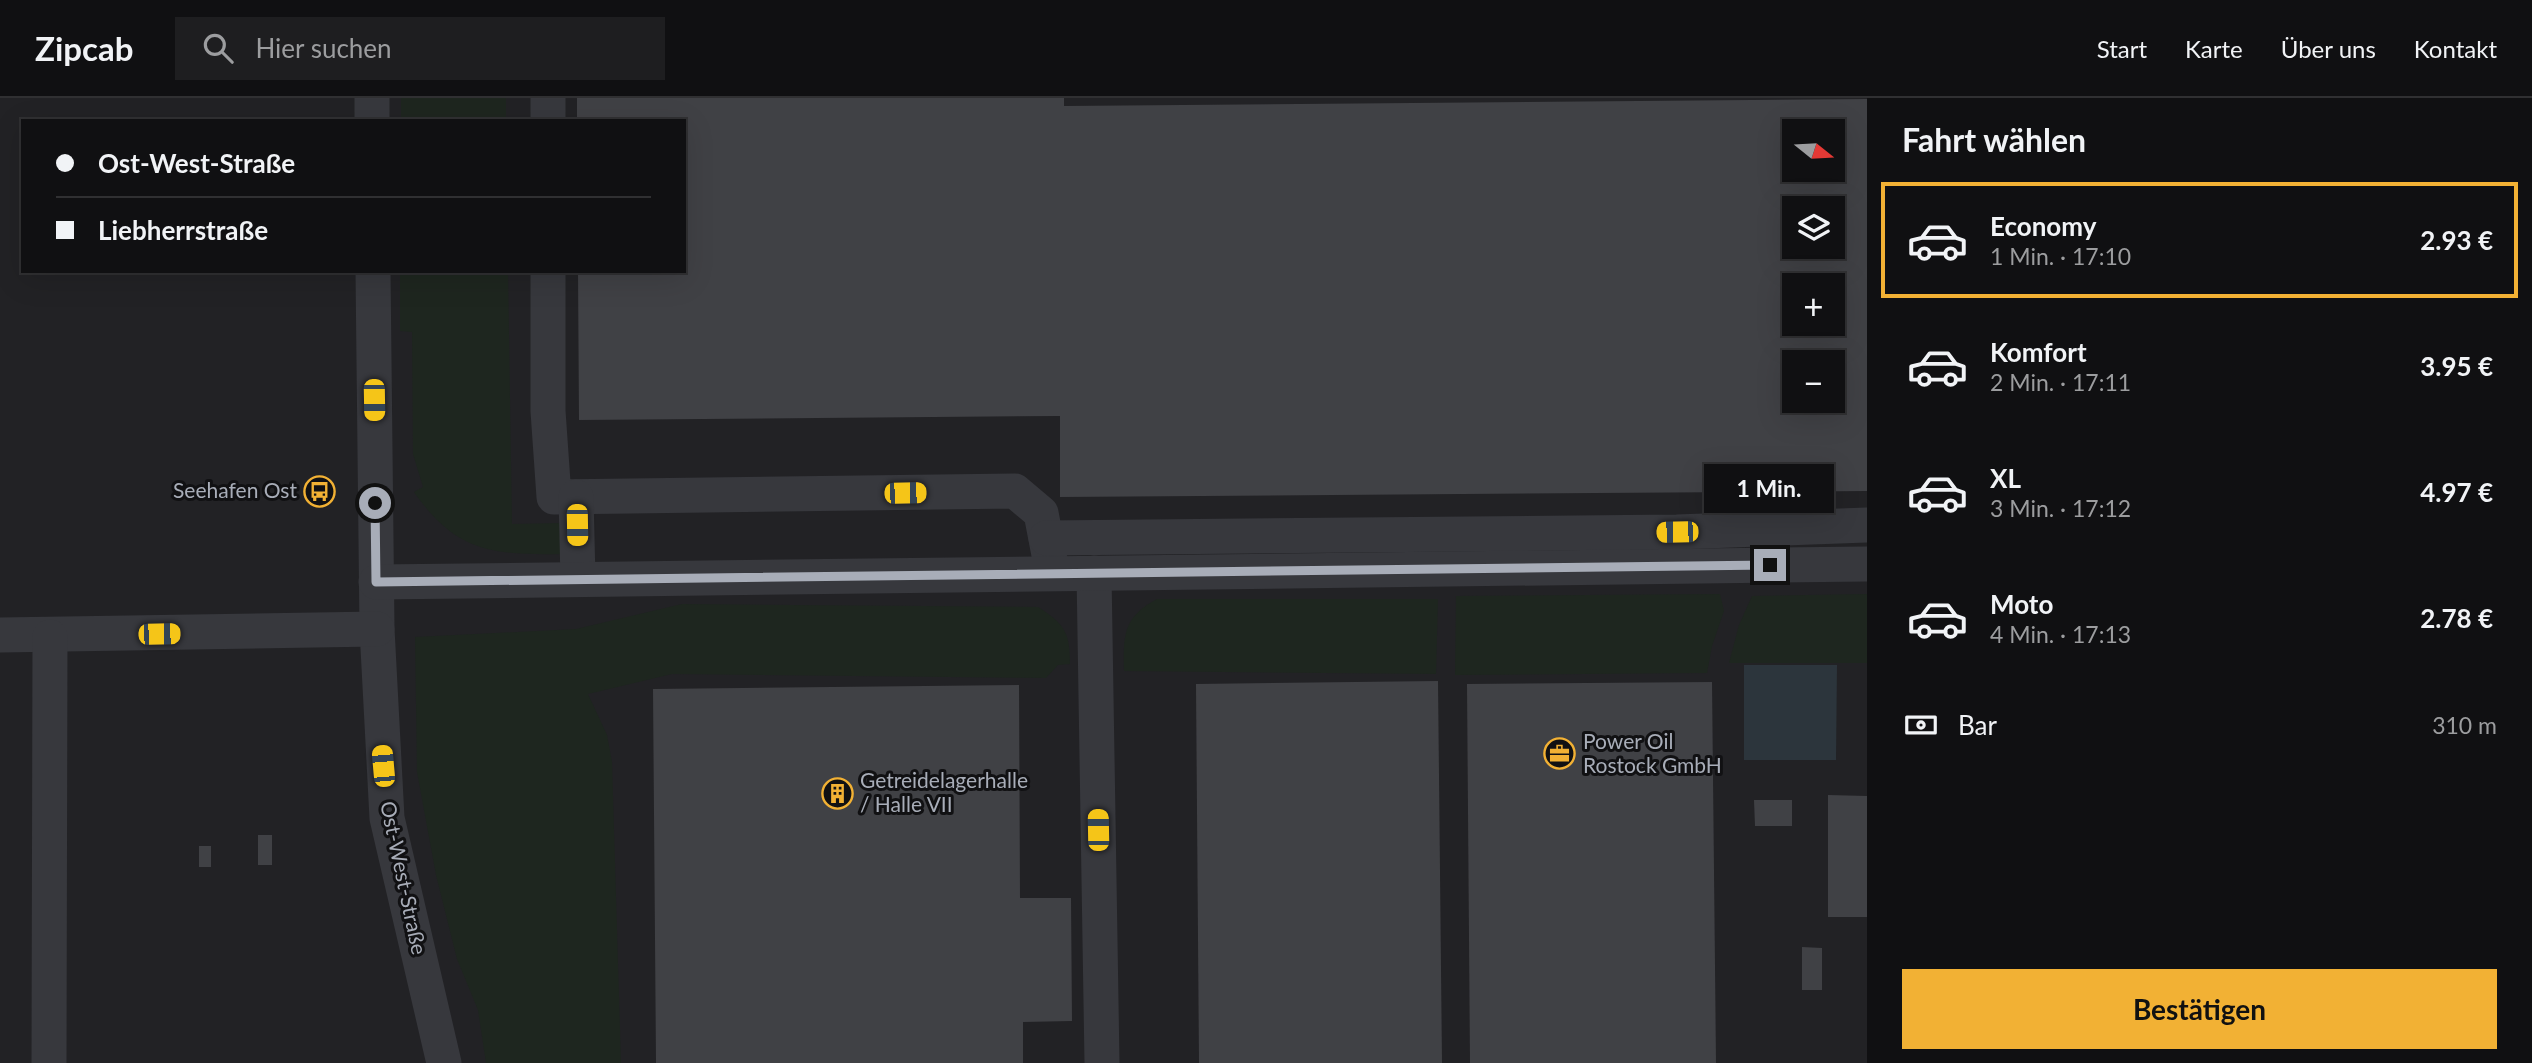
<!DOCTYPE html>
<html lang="de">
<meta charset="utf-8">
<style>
body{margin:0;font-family:Lato,sans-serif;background:#1e1e20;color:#f1f3f6;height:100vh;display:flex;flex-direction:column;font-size:26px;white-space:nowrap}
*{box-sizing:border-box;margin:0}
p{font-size:23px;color:#9c9d9f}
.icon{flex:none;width:38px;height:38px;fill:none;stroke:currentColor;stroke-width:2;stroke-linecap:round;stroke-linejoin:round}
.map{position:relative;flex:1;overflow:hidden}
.details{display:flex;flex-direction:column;background:#101012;width:665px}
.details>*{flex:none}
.top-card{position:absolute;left:21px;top:21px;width:665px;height:154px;border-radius:0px;box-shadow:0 7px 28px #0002,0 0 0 2px #303032;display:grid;align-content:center;height:154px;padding:0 35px;background:#101012}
.needle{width:46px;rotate:108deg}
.controls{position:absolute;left:1782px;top:21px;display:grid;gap:14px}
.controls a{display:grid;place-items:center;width:63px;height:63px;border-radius:0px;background:#101012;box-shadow:0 7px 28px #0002,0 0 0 2px #303032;font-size:35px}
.end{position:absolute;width:32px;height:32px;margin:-16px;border:9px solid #a8adb8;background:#111;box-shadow:0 0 0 4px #111}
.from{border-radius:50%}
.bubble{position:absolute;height:49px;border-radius:0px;background:#101012;box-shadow:0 7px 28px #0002,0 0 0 2px #303032;font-size:23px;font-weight:700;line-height:49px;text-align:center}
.car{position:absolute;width:21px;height:42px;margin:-21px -10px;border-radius:9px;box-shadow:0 0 5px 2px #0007;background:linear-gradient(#f5c518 24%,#345 0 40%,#f5c518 0 76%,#345 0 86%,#f5c518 0)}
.top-card b{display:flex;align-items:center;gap:24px;height:66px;font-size:26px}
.top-card b+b{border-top:2px solid #303032}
.top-card i{width:18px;height:18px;background:#f1f3f6}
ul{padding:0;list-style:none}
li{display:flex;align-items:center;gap:21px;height:116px;margin:0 14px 10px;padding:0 21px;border:4px solid transparent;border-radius:0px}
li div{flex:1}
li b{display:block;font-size:26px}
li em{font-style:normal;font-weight:700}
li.selected{border-color:#f2b134}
li>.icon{width:63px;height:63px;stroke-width:1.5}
h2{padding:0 35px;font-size:32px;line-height:84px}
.pay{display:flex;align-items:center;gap:18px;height:77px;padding:0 35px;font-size:26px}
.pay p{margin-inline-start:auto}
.action{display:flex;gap:14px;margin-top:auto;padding:14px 35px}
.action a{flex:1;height:80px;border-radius:0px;background:#f2b134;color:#111;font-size:28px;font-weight:700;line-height:80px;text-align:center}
header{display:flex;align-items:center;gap:42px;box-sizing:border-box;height:98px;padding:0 35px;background:#101012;border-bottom:2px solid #303032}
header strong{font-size:33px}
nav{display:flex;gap:38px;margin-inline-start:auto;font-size:24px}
.search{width:490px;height:63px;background:#1e1e20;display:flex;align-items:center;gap:18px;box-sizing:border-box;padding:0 24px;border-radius:0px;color:#9c9d9f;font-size:26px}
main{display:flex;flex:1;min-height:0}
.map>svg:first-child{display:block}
.built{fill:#222225;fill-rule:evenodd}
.green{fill:#1e261f}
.water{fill:#2c353c}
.building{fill:#404145;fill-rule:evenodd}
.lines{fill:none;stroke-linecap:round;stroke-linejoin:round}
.minor{stroke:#37383d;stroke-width:35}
.route{stroke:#a8adb8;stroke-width:9}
.labels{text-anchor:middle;stroke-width:6;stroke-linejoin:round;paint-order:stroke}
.poi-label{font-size:21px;fill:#a8adb8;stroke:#111113;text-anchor:start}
.street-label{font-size:21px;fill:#a8adb8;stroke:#111113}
</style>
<header>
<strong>Zipcab</strong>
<div class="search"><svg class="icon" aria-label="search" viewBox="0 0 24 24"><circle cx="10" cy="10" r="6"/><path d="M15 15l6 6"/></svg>Hier suchen</div>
<nav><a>Start</a><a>Karte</a><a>Über uns</a><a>Kontakt</a></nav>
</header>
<main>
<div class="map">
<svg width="1867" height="965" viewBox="0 0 1867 965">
<rect width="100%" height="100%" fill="#161618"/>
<path class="built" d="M0,0H1867V965H0ZM23,23H684V173H23ZM1794,33H1832V72H1794ZM1794,110H1832V149H1794ZM1794,187H1832V226H1794ZM1794,264H1832V303H1794Z"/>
<g class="green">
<rect x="401" y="0" width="105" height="23"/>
<path d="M400,173H508L512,426L563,425L565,456C495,457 457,456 414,394L423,389L413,356L412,234L400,233Z"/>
<polygon points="1720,496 1724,513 1712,548 1707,575 1455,577 1456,498"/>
<polygon points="1867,496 1867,565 1729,565 1739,527 1752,498"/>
<path d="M1157,501H1438L1436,576L1124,573C1123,538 1123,519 1157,501Z"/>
<path d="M682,506L1038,509C1065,526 1070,535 1070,566L1058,567L1046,580L672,576L588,596L607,637L612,664L621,965H486L478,912L457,861L436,777L417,674L415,539L576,531Z"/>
</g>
<polygon class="water" points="1744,567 1837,567 1836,662 1744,662"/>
<g class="building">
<path d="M577,0H1064V8L1867,1V393L1060,399V318L579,322L578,173H684V23H577ZM1794,33H1832V72H1794ZM1794,110H1832V149H1794ZM1794,187H1832V226H1794ZM1794,264H1832V303H1794Z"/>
<polygon points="1438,583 1442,965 1199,965 1196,586"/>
<polygon points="1712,584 1716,965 1470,965 1467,586"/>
<polygon points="1019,587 1020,800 1071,800 1072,923 1023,924 1023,965 656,965 653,591"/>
<polygon points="1828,697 1867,698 1867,819 1828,819"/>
<polygon points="1754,702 1792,702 1792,728 1755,728"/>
<rect x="258" y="737" width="14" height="30"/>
<rect x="199" y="748" width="12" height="21"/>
<polygon points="1802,849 1822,850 1822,892 1802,892"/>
</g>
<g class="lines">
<g class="minor">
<polyline points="372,0 372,23"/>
<polyline points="548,23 548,0"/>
<polyline points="373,173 377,531 387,720 444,965"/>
<polyline points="548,173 548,313 554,399 1015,393 1041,415 1050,462"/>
<polyline points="576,399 578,481"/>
<polyline points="1046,440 1677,434 1867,427"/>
<polyline points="1094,475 1102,965"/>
<polyline points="376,484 1867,466"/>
<polyline points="0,537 377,531"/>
<polyline points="49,965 50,539"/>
</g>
</g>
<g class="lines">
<polyline class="route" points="375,405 376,484 1770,467"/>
</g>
<defs>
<symbol id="bus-ring" viewBox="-11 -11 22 22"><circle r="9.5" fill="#111113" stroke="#f2b134" stroke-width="1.5"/><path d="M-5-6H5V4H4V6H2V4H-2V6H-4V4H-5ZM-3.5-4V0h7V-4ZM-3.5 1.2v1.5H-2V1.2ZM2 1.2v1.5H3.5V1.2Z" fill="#f2b134"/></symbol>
<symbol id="office-ring" viewBox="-11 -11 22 22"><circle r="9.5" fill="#111113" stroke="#f2b134" stroke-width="1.5"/><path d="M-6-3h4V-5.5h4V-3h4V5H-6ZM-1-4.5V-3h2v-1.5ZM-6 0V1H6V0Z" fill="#f2b134"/></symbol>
<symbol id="building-ring" viewBox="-11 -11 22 22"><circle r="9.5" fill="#111113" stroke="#f2b134" stroke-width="1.5"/><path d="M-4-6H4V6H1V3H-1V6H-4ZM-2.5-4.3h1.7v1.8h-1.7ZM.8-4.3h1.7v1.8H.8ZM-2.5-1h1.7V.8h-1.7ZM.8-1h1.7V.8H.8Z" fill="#f2b134"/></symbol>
</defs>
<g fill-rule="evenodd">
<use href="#bus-ring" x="302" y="376" width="35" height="35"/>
<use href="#office-ring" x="1542" y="638" width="35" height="35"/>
<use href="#building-ring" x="820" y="678" width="35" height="35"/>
</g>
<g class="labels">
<g class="poi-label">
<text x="297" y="400" text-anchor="end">Seehafen Ost</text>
<text x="1583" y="651">Power Oil<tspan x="1583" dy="24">Rostock GmbH</tspan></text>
<text x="860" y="690">Getreidelagerhalle<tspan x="860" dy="24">/ Halle VII</tspan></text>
</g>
<g class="street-label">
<text transform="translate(403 780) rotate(78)" y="7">Ost-West-Straße</text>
</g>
</g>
</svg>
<div class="controls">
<a><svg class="needle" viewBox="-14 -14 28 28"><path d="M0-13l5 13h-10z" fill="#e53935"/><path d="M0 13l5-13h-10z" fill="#9c9d9f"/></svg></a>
<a><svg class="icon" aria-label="layers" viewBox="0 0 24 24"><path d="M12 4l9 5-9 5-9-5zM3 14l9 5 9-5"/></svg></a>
<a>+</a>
<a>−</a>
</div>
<i class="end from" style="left:375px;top:405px"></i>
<i class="end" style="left:1770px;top:467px"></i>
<div class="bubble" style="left:1704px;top:366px;width:130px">1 Min.</div>
<i class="car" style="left:374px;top:302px;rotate:179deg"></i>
<i class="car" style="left:905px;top:395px;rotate:89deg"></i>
<i class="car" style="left:577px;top:427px;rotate:179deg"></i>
<i class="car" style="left:1677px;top:434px;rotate:269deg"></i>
<i class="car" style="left:159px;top:536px;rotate:89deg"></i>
<i class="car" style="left:383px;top:668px;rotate:355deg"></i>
<i class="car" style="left:1098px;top:732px;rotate:359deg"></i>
<div class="top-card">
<b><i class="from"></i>Ost-West-Straße</b>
<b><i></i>Liebherrstraße</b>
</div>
</div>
<section class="details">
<h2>Fahrt wählen</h2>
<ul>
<li class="selected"><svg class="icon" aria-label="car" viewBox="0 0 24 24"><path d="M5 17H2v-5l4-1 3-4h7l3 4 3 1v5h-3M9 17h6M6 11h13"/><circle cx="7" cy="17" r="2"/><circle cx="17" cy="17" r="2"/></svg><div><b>Economy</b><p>1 Min. · 17:10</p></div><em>2.93 €</em></li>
<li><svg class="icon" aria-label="car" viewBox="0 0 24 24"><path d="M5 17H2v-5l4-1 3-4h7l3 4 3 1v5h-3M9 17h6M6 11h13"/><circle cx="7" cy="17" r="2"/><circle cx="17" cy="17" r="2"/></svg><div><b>Komfort</b><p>2 Min. · 17:11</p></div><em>3.95 €</em></li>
<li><svg class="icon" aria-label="car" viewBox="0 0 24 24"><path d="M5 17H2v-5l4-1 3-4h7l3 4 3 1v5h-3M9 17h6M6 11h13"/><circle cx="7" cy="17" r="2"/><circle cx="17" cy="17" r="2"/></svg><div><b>XL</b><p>3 Min. · 17:12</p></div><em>4.97 €</em></li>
<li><svg class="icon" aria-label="car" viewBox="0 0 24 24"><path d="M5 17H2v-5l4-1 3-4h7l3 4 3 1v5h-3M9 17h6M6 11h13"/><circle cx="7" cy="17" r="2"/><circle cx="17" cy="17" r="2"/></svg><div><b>Moto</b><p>4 Min. · 17:13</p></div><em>2.78 €</em></li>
</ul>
<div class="pay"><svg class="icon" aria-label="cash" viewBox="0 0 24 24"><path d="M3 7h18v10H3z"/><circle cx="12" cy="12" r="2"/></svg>Bar<p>310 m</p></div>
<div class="action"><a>Bestätigen</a></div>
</section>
</main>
